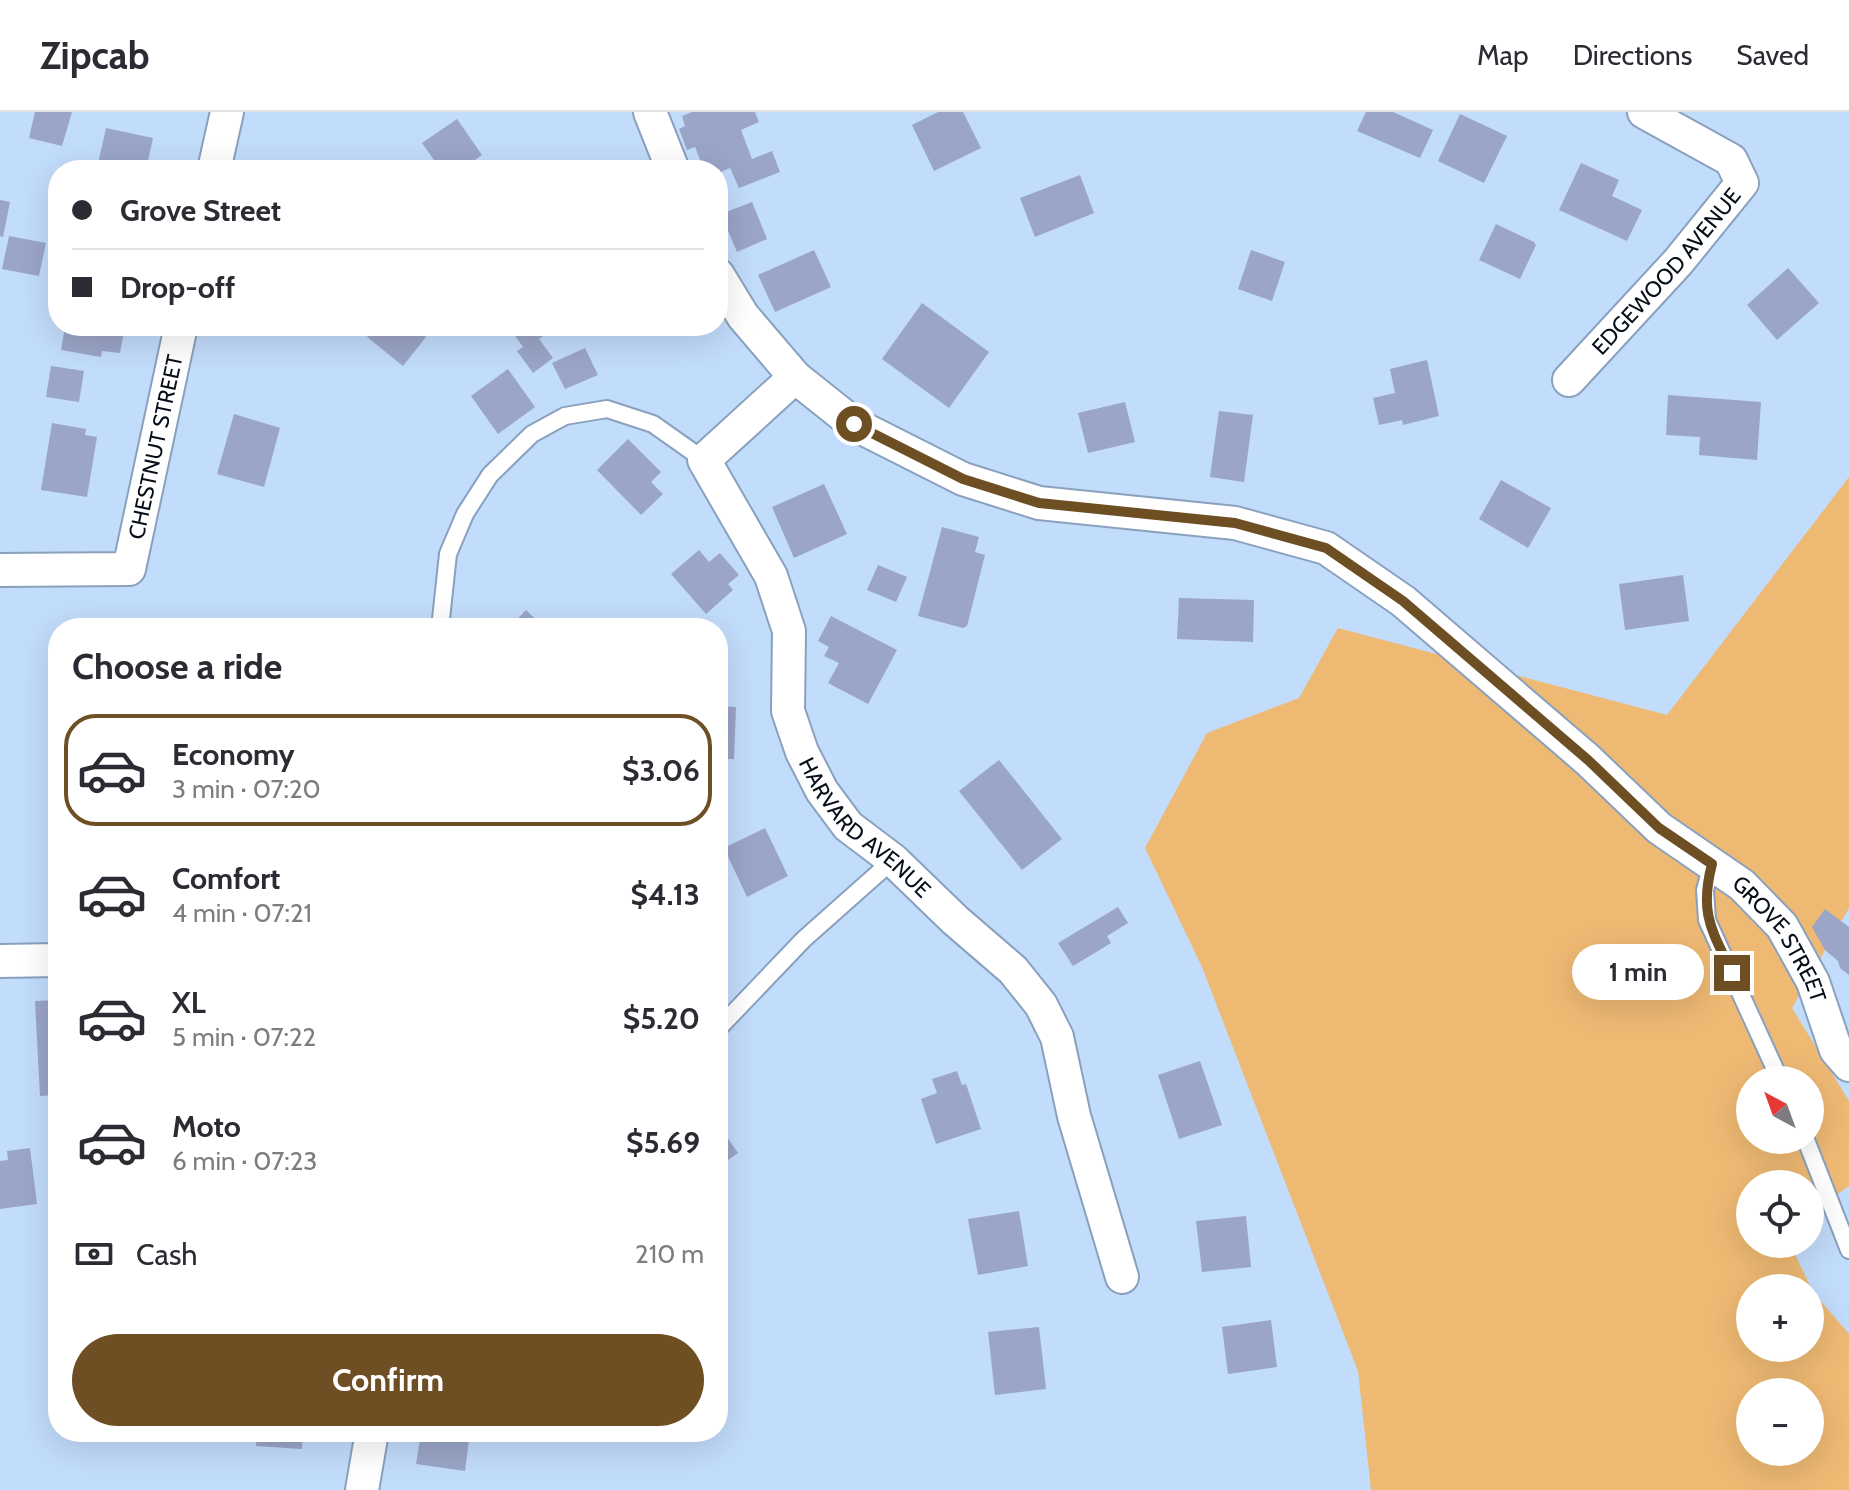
<!DOCTYPE html>
<meta charset="utf-8">
<style>
body{margin:0;font-family:Cabin,sans-serif;background:#f7f7f7;color:#2b2b33;height:100vh;display:flex;flex-direction:column;font-size:30px;white-space:nowrap}
*{box-sizing:border-box;margin:0}
p{font-size:26px;color:#7c7c81}
.icon{flex:none;width:44px;height:44px;fill:none;stroke:currentColor;stroke-width:2;stroke-linecap:round;stroke-linejoin:round}
.map{position:relative;flex:1;overflow:hidden}
.panel{position:absolute;left:48px;top:506px;width:680px;height:824px;display:flex;flex-direction:column;background:#fff;border-radius:32px;box-shadow:0 8px 32px #0002}
.panel>*{flex:none}
.hud{position:absolute;left:48px;top:48px;width:680px;height:176px;border-radius:32px;box-shadow:0 8px 32px #0002;display:grid;align-content:center;height:176px;padding:0 24px;background:#fff}
.needle{width:52px;rotate:319deg}
.fabs{position:absolute;left:1736px;top:954px;display:grid;gap:16px}
.fabs a{display:grid;place-items:center;width:88px;height:88px;border-radius:50%;background:#fff;box-shadow:0 8px 32px #0002;font-size:40px}
.end{position:absolute;width:36px;height:36px;margin:-18px;border:10px solid #6e4f24;background:#fff;box-shadow:0 0 0 4px #fff}
.from{border-radius:50%}
.bubble{position:absolute;height:56px;border-radius:28px;background:#fff;box-shadow:0 8px 32px #0002;font-size:26px;font-weight:700;line-height:56px;text-align:center}
.hud b{display:flex;align-items:center;gap:28px;height:76px;font-size:30px}
.hud b+b{border-top:2px solid #e1e1e2}
.hud i{width:20px;height:20px;background:#2b2b33}
ul{padding:0;list-style:none}
li{display:flex;align-items:center;gap:24px;height:112px;margin:0 16px 12px;padding:0 8px;border:4px solid transparent;border-radius:32px}
li div{flex:1}
li b{display:block;font-size:30px}
li em{font-style:normal;font-weight:700}
li.selected{border-color:#6e4f24}
li>.icon{width:72px;height:72px;stroke-width:1.5}
h2{padding:0 24px;font-size:36px;line-height:96px}
.pay{display:flex;align-items:center;gap:20px;height:88px;padding:0 24px;font-size:30px}
.pay p{margin-inline-start:auto}
.button{display:flex;gap:16px;margin-top:auto;padding:16px 24px}
.button a{flex:1;height:92px;border-radius:48px;background:#6e4f24;color:#fff;font-size:32px;font-weight:700;line-height:92px;text-align:center}
header{display:flex;align-items:center;gap:48px;box-sizing:border-box;height:112px;padding:0 40px;background:#fff;border-bottom:2px solid #e1e1e2}
header strong{font-size:38px}
nav{display:flex;gap:44px;margin-inline-start:auto;font-size:28px}
.map>svg:first-child{display:block}
.green{fill:#eeb973;fill-rule:evenodd}
.building{fill:#9ba5c7}
.lines{fill:none;stroke-linecap:round;stroke-linejoin:round}
.service-casing{stroke:#89a1be;stroke-width:20}
.minor-casing{stroke:#89a1be;stroke-width:36}
.service{stroke:#fff;stroke-width:16}
.minor{stroke:#fff;stroke-width:32}
.route{stroke:#6e4f24;stroke-width:10}
.labels{text-anchor:middle;stroke-width:8;stroke-linejoin:round;paint-order:stroke}
.street-label{font-size:22px;fill:#050d18;stroke:#f7fafd}
</style>
<header>
<strong>Zipcab</strong>
<nav><a>Map</a><a>Directions</a><a>Saved</a></nav>
</header>
<div class="map">
<svg width="1849" height="1378" viewBox="0 0 1849 1378">
<rect width="100%" height="100%" fill="#c2dcfb"/>
<path class="green" d="M1849,365V796L1792,896L1849,989V1074L1820,1095L1810,1107V1072H1750V1132H1790L1813,1180L1849,1222V1378H1371L1358,1259L1202,855L1145,736L1207,621L1299,586L1338,516L1667,603ZM1750,968H1810V1028H1750ZM1750,1176H1810V1236H1750ZM1750,1280H1810V1340H1750Z"/>
<g class="building">
<polygon points="35,0 72,0 62,34 29,26"/>
<polygon points="692,0 755,0 759,10 741,18 752,47 772,39 780,60 739,76 730,56 718,61 718,58 704,58 695,35 687,38 679,17 685,14 682,4"/>
<polygon points="938,0 963,0 981,36 934,59 912,13"/>
<polygon points="1366,0 1393,0 1433,18 1420,46 1357,19"/>
<polygon points="1460,2 1507,24 1484,71 1438,49"/>
<polygon points="457,7 482,43 461,58 441,58 422,31"/>
<polygon points="106,16 153,26 146,58 97,56"/>
<polygon points="1581,51 1619,68 1612,84 1642,98 1627,129 1559,98"/>
<polygon points="1080,63 1094,101 1035,125 1020,86"/>
<polygon points="0,88 10,90 3,125 0,124"/>
<polygon points="752,90 767,127 737,140 721,102"/>
<polygon points="1496,112 1534,130 1536,133 1520,167 1479,148"/>
<polygon points="9,124 46,131 39,164 2,157"/>
<polygon points="814,138 831,175 775,200 758,163"/>
<polygon points="1251,138 1285,150 1272,189 1238,177"/>
<polygon points="1788,156 1819,191 1777,228 1747,193"/>
<polygon points="922,191 989,240 949,296 882,247"/>
<polygon points="65,214 125,214 120,241 102,239 101,245 61,238"/>
<polygon points="376,214 412,214 426,225 403,254 367,225"/>
<polygon points="508,214 545,214 549,220 539,227 553,246 533,261 517,239 523,235"/>
<polygon points="585,236 598,263 565,277 552,251"/>
<polygon points="1427,248 1439,304 1403,313 1402,308 1379,313 1373,286 1395,281 1390,257"/>
<polygon points="51,254 84,259 79,290 46,285"/>
<polygon points="508,257 535,295 498,322 471,284"/>
<polygon points="1668,283 1761,290 1757,348 1699,343 1700,325 1666,323"/>
<polygon points="1125,290 1135,330 1088,341 1078,301"/>
<polygon points="1219,299 1253,303 1244,370 1210,365"/>
<polygon points="234,302 280,316 264,375 217,362"/>
<polygon points="52,311 86,317 85,323 97,325 87,385 41,378"/>
<polygon points="628,327 661,360 651,370 663,382 641,403 597,358"/>
<polygon points="1501,368 1551,396 1528,436 1479,407"/>
<polygon points="824,372 847,422 794,446 772,395"/>
<polygon points="942,415 979,425 975,440 985,443 967,514 963,516 918,504"/>
<polygon points="699,438 709,450 720,441 739,463 728,472 733,478 706,502 671,462"/>
<polygon points="878,453 907,465 896,490 867,478"/>
<polygon points="1683,463 1689,509 1625,518 1619,472"/>
<polygon points="1179,486 1254,488 1253,530 1177,527"/>
<polygon points="526,498 545,516 509,516"/>
<polygon points="831,504 897,538 868,592 828,571 839,551 824,544 829,535 818,529"/>
<polygon points="718,594 736,595 734,647 718,647"/>
<polygon points="999,648 1062,727 1022,758 959,679"/>
<polygon points="765,716 788,764 747,785 724,736"/>
<polygon points="1118,795 1128,811 1107,824 1111,831 1073,854 1058,831"/>
<polygon points="1825,797 1849,815 1849,863 1840,856 1838,849 1825,838 1812,815"/>
<polygon points="58,888 58,983 40,984 35,889"/>
<polygon points="1200,949 1222,1013 1179,1027 1158,963"/>
<polygon points="957,959 962,973 966,972 981,1017 936,1032 921,987 937,981 932,967"/>
<polygon points="718,1012 738,1041 718,1055"/>
<polygon points="30,1036 37,1092 0,1097 0,1049 8,1048 7,1039"/>
<polygon points="1019,1099 1028,1154 978,1163 968,1107"/>
<polygon points="1246,1104 1251,1155 1202,1160 1196,1109"/>
<polygon points="1271,1208 1277,1255 1228,1262 1222,1215"/>
<polygon points="1039,1215 1046,1277 995,1283 988,1220"/>
<polygon points="257,1320 303,1320 302,1337 256,1334"/>
<polygon points="421,1320 470,1320 465,1359 416,1352"/>
</g>
<g class="lines">
<defs>
<g id="service">
<polyline points="440,516 448,442 465,402 490,363 532,322 565,304 607,297 653,312 704,348"/>
<polyline points="1712,752 1705,778 1707,808 1780,968"/>
<polyline points="718,917 804,827 893,748"/>
<polyline points="1806,1028 1849,1138"/>
</g>
<g id="minor">
<polyline points="650,0 673,58"/>
<polyline points="214,58 227,0"/>
<path id="s1" d="M718,163L743,204L795,265L854,312L963,367L1039,391L1235,411L1326,436L1403,489L1588,648L1659,716L1742,773L1782,814L1813,870L1836,938L1849,953"/>
<path id="s2" d="M795,265L704,348L771,464L789,519L788,599L802,640L822,679L848,714L893,748L955,808L1013,858L1041,893L1057,925L1074,1004L1122,1165"/>
<path id="s3" d="M1569,268L1678,150L1742,71L1731,48L1644,0"/>
<path id="s4" d="M0,458L129,457L181,214"/>
<polyline points="0,849 58,848"/>
<polyline points="362,1378 372,1320"/>
</g>
</defs>
<use href="#service" class="service-casing"/>
<use href="#minor" class="minor-casing"/>
<use href="#service" class="service"/>
<use href="#minor" class="minor"/>
</g>
<g class="lines">
<path class="route" d="M854,312L963,367L1039,391L1235,411L1326,436L1403,489L1588,648L1659,716L1712,752C1699,802 1712,818 1732,861"/>
</g>
<g class="labels">
<g class="street-label">
<text dy="8" stroke="none"><textPath href="#s3" startOffset="146">EDGEWOOD AVENUE</textPath></text>
<text dy="8" stroke="none"><textPath href="#s4" startOffset="254">CHESTNUT STREET</textPath></text>
<text dy="8" stroke="none"><textPath href="#s2" startOffset="538">HARVARD AVENUE</textPath></text>
<text dy="8" stroke="none"><textPath href="#s1" startOffset="1300">GROVE STREET</textPath></text>
</g>
</g>
</svg>
<div class="fabs">
<a><svg class="needle" viewBox="-14 -14 28 28"><path d="M0-13l5 13h-10z" fill="#e53935"/><path d="M0 13l5-13h-10z" fill="#7c7c81"/></svg></a>
<a><svg class="icon" aria-label="locate" viewBox="0 0 24 24"><circle cx="12" cy="12" r="6"/><path d="M12 2v4M12 18v4M2 12h4M18 12h4"/></svg></a>
<a>+</a>
<a>−</a>
</div>
<i class="end from" style="left:854px;top:312px"></i>
<i class="end" style="left:1732px;top:861px"></i>
<div class="bubble" style="left:1572px;top:832px;width:132px">1 min</div>
<div class="hud">
<b><i class="from"></i>Grove Street</b>
<b><i></i>Drop-off</b>
</div>
<section class="panel">
<h2>Choose a ride</h2>
<ul>
<li class="selected"><svg class="icon" aria-label="car" viewBox="0 0 24 24"><path d="M5 17H2v-5l4-1 3-4h7l3 4 3 1v5h-3M9 17h6M6 11h13"/><circle cx="7" cy="17" r="2"/><circle cx="17" cy="17" r="2"/></svg><div><b>Economy</b><p>3 min · 07:20</p></div><em>$3.06</em></li>
<li><svg class="icon" aria-label="car" viewBox="0 0 24 24"><path d="M5 17H2v-5l4-1 3-4h7l3 4 3 1v5h-3M9 17h6M6 11h13"/><circle cx="7" cy="17" r="2"/><circle cx="17" cy="17" r="2"/></svg><div><b>Comfort</b><p>4 min · 07:21</p></div><em>$4.13</em></li>
<li><svg class="icon" aria-label="car" viewBox="0 0 24 24"><path d="M5 17H2v-5l4-1 3-4h7l3 4 3 1v5h-3M9 17h6M6 11h13"/><circle cx="7" cy="17" r="2"/><circle cx="17" cy="17" r="2"/></svg><div><b>XL</b><p>5 min · 07:22</p></div><em>$5.20</em></li>
<li><svg class="icon" aria-label="car" viewBox="0 0 24 24"><path d="M5 17H2v-5l4-1 3-4h7l3 4 3 1v5h-3M9 17h6M6 11h13"/><circle cx="7" cy="17" r="2"/><circle cx="17" cy="17" r="2"/></svg><div><b>Moto</b><p>6 min · 07:23</p></div><em>$5.69</em></li>
</ul>
<div class="pay"><svg class="icon" aria-label="cash" viewBox="0 0 24 24"><path d="M3 7h18v10H3z"/><circle cx="12" cy="12" r="2"/></svg>Cash<p>210 m</p></div>
<div class="button"><a>Confirm</a></div>
</section>
</div>
